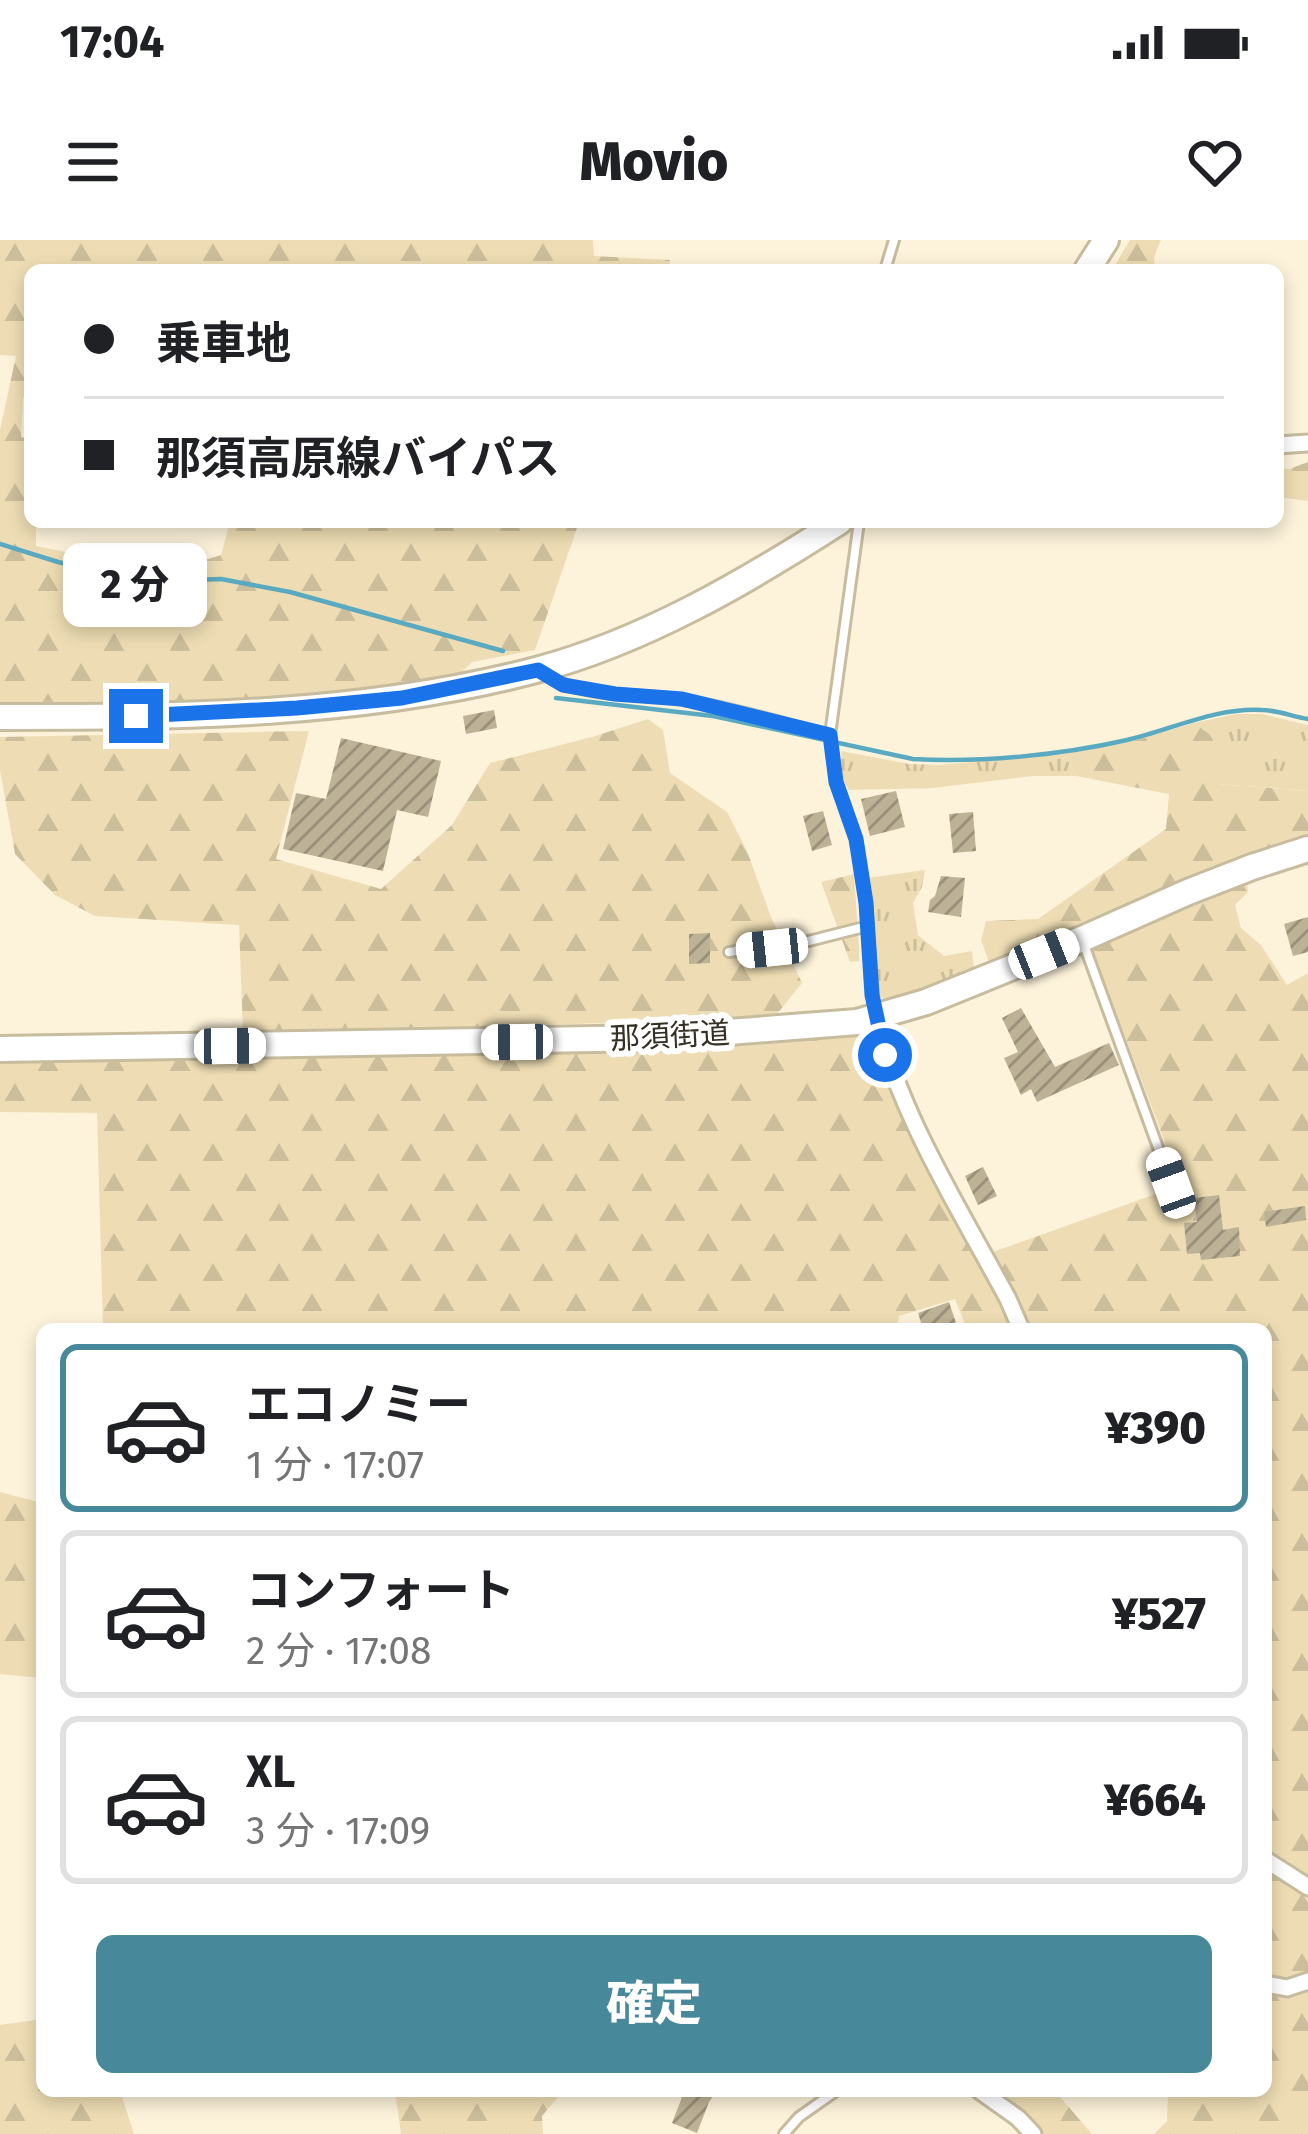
<!DOCTYPE html>
<html lang="ja">
<meta charset="utf-8">
<style>
body{margin:0;font-family:"Fira Sans","Noto Sans JP",sans-serif;background:#f2f2f2;color:#202124;height:100vh;display:flex;flex-direction:column;font-size:45px;white-space:nowrap}
*{box-sizing:border-box;margin:0}
p{font-size:39px;color:#757577}
.icon{flex:none;width:66px;height:66px;fill:none;stroke:currentColor;stroke-width:2;stroke-linecap:round;stroke-linejoin:round}
.map{position:relative;flex:1;overflow:hidden}
.side{position:absolute;left:36px;top:1083px;width:1236px;height:774px;display:flex;flex-direction:column;background:#fff;border-radius:18px;box-shadow:0 6px 18px #0003}
.side>*{flex:none}
.guide{position:absolute;left:24px;top:24px;width:1260px;height:264px;border-radius:18px;box-shadow:0 6px 18px #0003;display:grid;align-content:center;height:264px;padding:0 60px;background:#fff}
.end{position:absolute;width:54px;height:54px;margin:-27px;border:15px solid #1a73e8;background:#fff;box-shadow:0 0 0 6px #fff}
.from{border-radius:50%}
.bubble{position:absolute;height:84px;border-radius:18px;background:#fff;box-shadow:0 6px 18px #0003;font-size:39px;font-weight:800;line-height:84px;text-align:center}
.car{position:absolute;width:36px;height:72px;margin:-36px -18px;border-radius:15px;box-shadow:0 0 9px 3px #0007;background:linear-gradient(#fff 24%,#345 0 40%,#fff 0 76%,#345 0 86%,#fff 0)}
.guide b{display:flex;align-items:center;gap:42px;height:114px;font-size:45px}
.guide b+b{border-top:3px solid #e0e0e0}
.guide i{width:30px;height:30px;background:#202124}
ul{padding:21px 0 0;list-style:none}
li{display:flex;align-items:center;gap:36px;height:168px;margin:0 24px 18px;padding:0 36px;border:6px solid #e0e0e0;border-radius:18px}
li div{flex:1}
li b{display:block;font-size:45px}
li em{font-style:normal;font-weight:800}
li.active{border-color:#47889a}
li>.icon{width:108px;height:108px;stroke-width:1.5}
.primary-button{display:flex;gap:24px;margin-top:auto;padding:24px 60px}
.primary-button a{flex:1;height:138px;border-radius:18px;background:#47889a;color:#fff;font-size:48px;font-weight:800;line-height:138px;text-align:center}
.status{display:flex;justify-content:space-between;align-items:center;height:84px;padding:0 60px;background:#fff;direction:ltr}
.status svg{height:33px;fill:currentColor}
header{display:flex;justify-content:space-between;align-items:center;height:156px;padding:0 60px;background:#fff;font-size:54px;font-weight:800}
.map>svg:first-child{display:block}
.grass{fill:url(#grass-tufts)}
.forest{fill:url(#forest-firs)}
.lines{fill:none;stroke-linecap:round;stroke-linejoin:round}
.stream{stroke:#59aac0;stroke-width:4.5}
.building{fill:url(#building-hatch)}
.lane-casing{stroke:#c8bc9f;stroke-width:14}
.street-casing{stroke:#c8bc9f;stroke-width:21}
.primary-casing{stroke:#c8bc9f;stroke-width:30}
.lane{stroke:#fff;stroke-width:8}
.street{stroke:#fff;stroke-width:15}
.primary{stroke:#fff;stroke-width:24}
.route{stroke:#1a73e8;stroke-width:15}
.labels{text-anchor:middle;stroke-width:12;stroke-linejoin:round;paint-order:stroke}
.street-label{font-size:30px;fill:#353024;stroke:#fff}
</style>
<div class="status"><b>17:04</b><svg viewBox="0 0 49 12"><path d="M0 12V9h3v3zM5 12V6h3v6zM10 12V3h3v9zM15 12V0h3v12zM26 1h20v11H26zM47 4h2v5h-2z"/></svg></div>
<header><svg class="icon" aria-label="menu" viewBox="0 0 24 24"><path d="M4 6h16M4 12h16M4 18h16"/></svg>Movio<svg class="icon" aria-label="heart" viewBox="0 0 24 24"><path d="M12 20l-8-8c-3-5 5-10 8-4 3-6 11-1 8 4z"/></svg></header>
<div class="map">
<svg width="1308" height="1894" viewBox="0 0 1308 1894">
<defs>
<pattern id="grass-tufts" width="24" height="20" patternUnits="userSpaceOnUse" patternTransform="scale(3)"><rect width="24" height="20" fill="#eeddb4"/><path d="M3 7l-1-3M5 7V3M7 7l1-3M15 17l-1-3M17 17v-4M19 17l1-3" fill="none" stroke="#cdbe9b"/></pattern>
<pattern id="forest-firs" width="22" height="20" patternUnits="userSpaceOnUse" patternTransform="scale(3)"><rect width="22" height="20" fill="#eeddb4"/><path d="M5 1l3.5 6h-7zM16 11l3.5 6h-7z" fill="#cdbe9b"/></pattern>
<pattern id="building-hatch" width="6" height="6" patternUnits="userSpaceOnUse" patternTransform="scale(3)"><rect width="6" height="6" fill="#beb296"/><path d="M-1 1l2-2M0 6l6-6M5 7l2-2" fill="none" stroke="#9b917a"/></pattern>
</defs>
<rect width="100%" height="100%" fill="#fdf3db"/>
<g class="grass">
<polygon points="1236,474 1262,474 1308,485 1308,551 1218,544 1194,483"/>
<polygon points="841,511 909,524 940,525 1064,513 1076,536 1033,536 933,548 849,550 842,538"/>
<path d="M925,630L922,647L913,663L918,695L944,716L972,711L974,729C945,741 911,759 879,758L867,638Z"/>
</g>
<g class="forest">
<polygon points="0,0 593,0 594,16 670,20 669,30 30,30 30,156 23,158 21,197 30,199 30,282 36,282 36,306 166,332 221,315 230,282 579,282 535,410 472,422 456,438 376,452 227,465 0,467 0,190 16,116 0,115"/>
<polygon points="1130,0 1161,0 1154,17 1155,30 1112,30"/>
<polygon points="1308,222 1308,261 1278,257 1278,228 1289,229"/>
<polygon points="648,479 663,490 670,533 727,572 747,611 771,677 802,743 773,779 243,792 239,685 95,676 55,655 15,614 0,530 0,497 309,491 276,619 381,649 452,585 490,523 592,497"/>
<polygon points="1194,483 1221,503 1218,544 1308,551 1308,619 1209,637 989,722 981,700 986,681 1038,679 1166,589 1169,554 1076,536 1064,513 1129,502"/>
<polygon points="854,634 859,709 859,721 850,722 821,642"/>
<polygon points="1247,641 1248,652 1235,665 1241,688 1261,705 1287,745 1308,733 1308,1894 1154,1894 1167,1881 1168,1851 1266,1851 1266,1089 967,1089 955,1059 899,1076 897,1089 103,1089 97,873 0,872 0,821 631,812 863,795 871,807 898,870 976,1018 1181,945 1091,706"/>
<polygon points="0,1252 42,1263 42,1438 0,1434"/>
<polygon points="42,1779 42,1851 120,1851 134,1894 0,1894 0,1785"/>
<polygon points="395,1851 563,1851 542,1876 543,1894 401,1894"/>
<polygon points="991,1851 1055,1851 1092,1894 1040,1894"/>
</g>
<g class="lines">
<g class="stream">
<polyline points="0,304 58,322 140,342 221,339 290,352 503,411"/>
<path d="M556,458L713,476L913,519C980,523 1061,515 1127,500C1171,490 1216,467 1262,470C1278,470 1293,477 1308,479"/>
</g>
</g>
<g class="building">
<polygon points="494,470 497,488 466,494 463,476"/>
<polygon points="341,498 441,521 428,577 397,570 383,631 283,609 296,553 326,559"/>
<polygon points="896,551 905,587 870,596 861,559"/>
<polygon points="823,571 832,605 812,611 803,576"/>
<polygon points="973,572 976,611 953,613 949,574"/>
<polygon points="941,636 965,638 961,677 928,672 930,660 935,656"/>
<polygon points="1308,677 1308,712 1293,716 1284,684"/>
<polygon points="710,693 710,723 689,724 689,694"/>
<polygon points="1021,768 1055,827 1109,803 1119,825 1037,862 1031,849 1021,855 1004,818 1018,812 1002,778"/>
<polygon points="983,927 997,956 978,965 965,936"/>
<polygon points="1219,955 1223,990 1239,987 1240,1016 1201,1020 1200,1013 1187,1014 1184,983 1197,982 1194,958"/>
<polygon points="1305,966 1306,980 1266,987 1264,972"/>
<polygon points="949,1062 958,1089 923,1089 918,1073"/>
<polygon points="693,1851 717,1851 709,1862 697,1893 672,1883 684,1852"/>
</g>
<g class="lines">
<defs>
<g id="lane">
<polyline points="885,30 894,0"/>
<polyline points="859,282 830,495 836,541 856,599 866,663 874,771"/>
<path d="M546,435C587,460 637,452 683,460C733,468 782,483 830,495"/>
<polyline points="1083,702 1171,943"/>
<polyline points="729,712 801,703 868,686"/>
<polyline points="784,1894 799,1877 836,1851"/>
</g>
<g id="street">
<polyline points="1278,205 1308,203"/>
<path d="M876,778C902,879 959,968 1008,1059L1021,1089"/>
<polyline points="1266,1620 1308,1647"/>
<polyline points="1266,1744 1287,1748 1308,1741"/>
<polyline points="980,1851 1018,1878 1033,1894"/>
</g>
<g id="primary">
<polyline points="1087,30 1106,0"/>
<path d="M0,477C179,477 362,476 536,430C643,402 746,342 839,282"/>
<polyline points="0,809 651,798 857,782 926,762 1082,699 1188,652 1252,627 1308,609"/>
</g>
</defs>
<use href="#lane" class="lane-casing"/>
<use href="#street" class="street-casing"/>
<use href="#primary" class="primary-casing"/>
<use href="#lane" class="lane"/>
<use href="#street" class="street"/>
<use href="#primary" class="primary"/>
</g>
<g class="lines">
<polyline class="route" points="136,476 297,468 402,458 538,430 563,445 615,454 682,459 830,495 836,542 856,599 866,663 872,755 885,815"/>
</g>
<g class="labels">
<g class="street-label">
<text transform="translate(670 796) rotate(-3)" y="10">那須街道</text>
</g>
</g>
</svg>
<i class="end from" style="left:885px;top:815px"></i>
<i class="end" style="left:136px;top:476px"></i>
<div class="bubble" style="left:63px;top:303px;width:144px">2 分</div>
<i class="car" style="left:772px;top:708px;rotate:264deg"></i>
<i class="car" style="left:1044px;top:714px;rotate:68deg"></i>
<i class="car" style="left:517px;top:802px;rotate:269deg"></i>
<i class="car" style="left:230px;top:806px;rotate:89deg"></i>
<i class="car" style="left:1171px;top:943px;rotate:340deg"></i>
<div class="guide">
<b><i class="from"></i>乗車地</b>
<b><i></i>那須高原線バイパス</b>
</div>
<section class="side">
<ul>
<li class="active"><svg class="icon" aria-label="car" viewBox="0 0 24 24"><path d="M5 17H2v-5l4-1 3-4h7l3 4 3 1v5h-3M9 17h6M6 11h13"/><circle cx="7" cy="17" r="2"/><circle cx="17" cy="17" r="2"/></svg><div><b>エコノミー</b><p>1 分 · 17:07</p></div><em>¥390</em></li>
<li><svg class="icon" aria-label="car" viewBox="0 0 24 24"><path d="M5 17H2v-5l4-1 3-4h7l3 4 3 1v5h-3M9 17h6M6 11h13"/><circle cx="7" cy="17" r="2"/><circle cx="17" cy="17" r="2"/></svg><div><b>コンフォート</b><p>2 分 · 17:08</p></div><em>¥527</em></li>
<li><svg class="icon" aria-label="car" viewBox="0 0 24 24"><path d="M5 17H2v-5l4-1 3-4h7l3 4 3 1v5h-3M9 17h6M6 11h13"/><circle cx="7" cy="17" r="2"/><circle cx="17" cy="17" r="2"/></svg><div><b>XL</b><p>3 分 · 17:09</p></div><em>¥664</em></li>
</ul>
<div class="primary-button"><a>確定</a></div>
</section>
</div>
